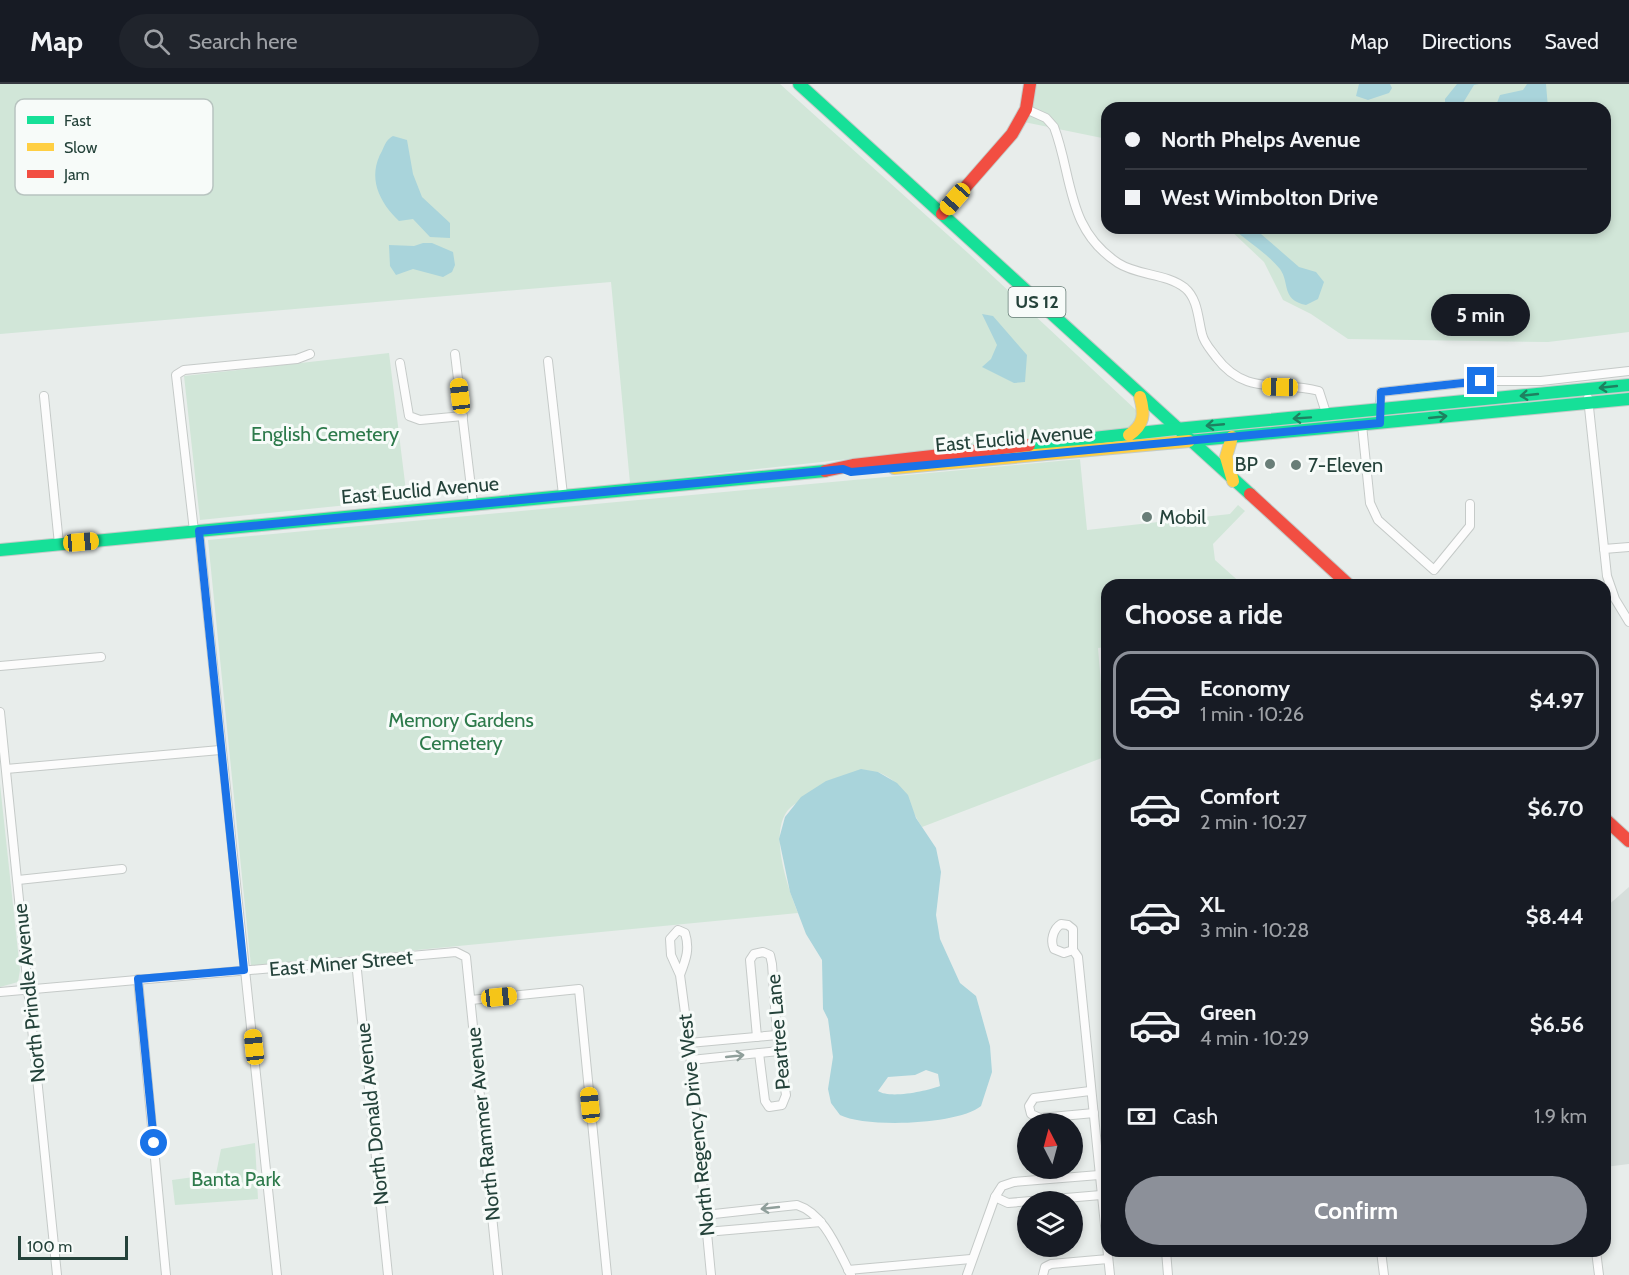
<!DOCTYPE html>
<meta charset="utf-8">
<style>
body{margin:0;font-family:Cabin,sans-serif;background:#20242c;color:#f1f3f6;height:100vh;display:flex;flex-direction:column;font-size:22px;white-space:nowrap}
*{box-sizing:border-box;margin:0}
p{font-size:20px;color:#9ea1a6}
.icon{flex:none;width:33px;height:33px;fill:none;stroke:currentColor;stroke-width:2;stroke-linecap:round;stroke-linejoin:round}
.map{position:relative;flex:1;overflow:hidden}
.side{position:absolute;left:1101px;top:495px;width:510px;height:678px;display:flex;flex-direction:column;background:#171b24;border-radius:18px;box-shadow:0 3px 9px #0003}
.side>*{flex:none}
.banner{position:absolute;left:1101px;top:18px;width:510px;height:132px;border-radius:18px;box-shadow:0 3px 9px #0003;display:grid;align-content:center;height:132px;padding:0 24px;background:#171b24}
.needle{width:39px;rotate:354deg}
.controls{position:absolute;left:1017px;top:1029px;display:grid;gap:12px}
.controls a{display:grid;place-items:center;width:66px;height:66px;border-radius:50%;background:#171b24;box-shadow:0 3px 9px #0003;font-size:30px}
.scale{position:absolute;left:18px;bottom:15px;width:110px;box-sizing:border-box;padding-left:6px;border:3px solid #24423a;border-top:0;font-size:16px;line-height:21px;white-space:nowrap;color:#24423a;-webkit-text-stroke:4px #f7fbf9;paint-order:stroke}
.end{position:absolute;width:27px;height:27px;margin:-14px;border:8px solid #1a73e8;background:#fff;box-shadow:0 0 0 3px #fff}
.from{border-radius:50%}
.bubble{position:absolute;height:42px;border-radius:21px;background:#171b24;box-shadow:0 3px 9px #0003;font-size:20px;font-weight:700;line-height:42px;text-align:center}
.car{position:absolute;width:18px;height:36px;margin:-18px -9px;border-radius:8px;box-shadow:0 0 4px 2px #0007;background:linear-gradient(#f5c518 24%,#345 0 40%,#f5c518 0 76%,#345 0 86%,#f5c518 0)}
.banner b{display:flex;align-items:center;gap:21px;height:57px;font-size:22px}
.banner b+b{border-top:2px solid #363941}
.banner i{width:15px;height:15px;background:#f1f3f6}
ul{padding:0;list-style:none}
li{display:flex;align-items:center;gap:18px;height:99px;margin:0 12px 9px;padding:0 12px;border:3px solid transparent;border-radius:18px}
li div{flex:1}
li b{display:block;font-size:22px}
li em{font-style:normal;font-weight:700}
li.current{border-color:#8c9099}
li>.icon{width:54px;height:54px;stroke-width:1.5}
h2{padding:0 24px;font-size:27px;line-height:72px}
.pay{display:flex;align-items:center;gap:15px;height:66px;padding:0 24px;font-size:22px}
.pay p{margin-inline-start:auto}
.primary-button{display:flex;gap:12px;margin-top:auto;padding:12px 24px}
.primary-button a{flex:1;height:69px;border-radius:36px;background:#8c9099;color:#fff;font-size:24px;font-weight:700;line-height:69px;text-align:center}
header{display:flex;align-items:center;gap:36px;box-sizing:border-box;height:84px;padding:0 30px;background:#171b24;border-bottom:2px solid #363941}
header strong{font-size:28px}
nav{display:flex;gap:33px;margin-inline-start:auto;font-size:21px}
.search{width:420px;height:54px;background:#20242c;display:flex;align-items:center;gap:15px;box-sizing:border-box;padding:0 21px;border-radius:33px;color:#9ea1a6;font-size:22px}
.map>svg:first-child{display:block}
.built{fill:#d6dedb}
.green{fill:#d1e6d8}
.water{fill:#a9d4db;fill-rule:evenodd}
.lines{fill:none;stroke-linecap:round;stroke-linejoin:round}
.street-casing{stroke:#c5cac8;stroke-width:10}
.fast-casing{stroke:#c3cbc8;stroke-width:14}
.slow-casing{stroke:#c3cbc8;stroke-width:14}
.jam-casing{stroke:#c3cbc8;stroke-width:14}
.street{stroke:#fcfcfc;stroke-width:8}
.fast{stroke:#16e098;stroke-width:12}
.slow{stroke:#ffcf43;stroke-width:12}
.jam{stroke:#f24e42;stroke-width:12}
.oneway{stroke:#1e8160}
.oneway2{stroke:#909f9b}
.route{stroke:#1a73e8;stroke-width:8}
.poi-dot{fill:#697e78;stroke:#f7fbf9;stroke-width:2}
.labels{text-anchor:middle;stroke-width:6;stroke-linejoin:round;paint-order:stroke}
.shield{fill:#f7fbf9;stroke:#637a73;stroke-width:1.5}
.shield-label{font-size:18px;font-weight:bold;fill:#24423a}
.park-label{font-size:20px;fill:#2d7a4b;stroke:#f7fbf9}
.street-label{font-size:20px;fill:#24423a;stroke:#f7fbf9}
.poi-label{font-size:20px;fill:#24423a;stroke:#f7fbf9;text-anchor:start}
.key{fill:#f7fbf9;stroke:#b8c4c0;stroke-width:1.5}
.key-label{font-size:16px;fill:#24423a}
</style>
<header>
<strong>Map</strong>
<div class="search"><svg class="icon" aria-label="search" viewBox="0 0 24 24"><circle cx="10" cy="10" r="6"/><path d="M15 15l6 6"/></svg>Search here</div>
<nav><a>Map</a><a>Directions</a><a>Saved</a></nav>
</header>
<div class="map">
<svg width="1629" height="1191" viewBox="0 0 1629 1191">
<rect width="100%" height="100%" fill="#e8edeb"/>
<polygon class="built" points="1629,803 1629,1080 1605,1083 1605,824"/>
<g class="green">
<polygon points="0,0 780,0 968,169 1137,327 1136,338 1132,344 630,399 611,198 0,250"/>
<polygon points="1036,0 1629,0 1629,248 1548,258 1348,255 1311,230 1283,216 1264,178 1228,144 1605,144 1605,24 1107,24 1107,55 1024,38"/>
<polygon points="389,269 407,415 200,436 184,292"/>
<path d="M1080,375L1087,446L1230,430L1238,421L1245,427L1213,460L1215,476L1243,501H1107V563L1098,564L1107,672L922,743C906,719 908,701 878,688C851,698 820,706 795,720C764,739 788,804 798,829L251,882L208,456Z"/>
<polygon points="0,700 20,886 18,898 0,903"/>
<polygon points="255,1059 258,1115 175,1121 172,1096 216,1090 221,1065"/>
</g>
<g class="water">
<polygon points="1359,0 1390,0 1392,4 1389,9 1368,16 1356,12"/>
<polygon points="1457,0 1479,0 1474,1 1460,24 1445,24 1445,15"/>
<polygon points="1527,0 1546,0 1548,24 1495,24 1500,11 1523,6"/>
<path d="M393,52L407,56L413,90L422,113L450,139V154L430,153L413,135L399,137C379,118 367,93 382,67C385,60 387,55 393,52Z"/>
<path d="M1232,144H1254L1299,183L1316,188L1324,198L1318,215L1306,221C1281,216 1290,199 1280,185C1267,169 1247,157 1232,144Z"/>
<polygon points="423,159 432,159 453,168 455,181 452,188 443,193 413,185 396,191 390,182 389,161 414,162"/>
<polygon points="982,230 993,232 1027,271 1025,298 1014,299 982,283 991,275 997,261"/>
<path d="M861,685L878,688L897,699L908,711L916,734L936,764L941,788L936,831L940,855L960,899L976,912L990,962L992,988L981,1022C958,1041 865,1044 840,1031L831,1019L828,1005L833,973L828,935L823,925L822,876L806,850L790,808L779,755L785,733L801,713L826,697ZM926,986L938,990L940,1002C927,1007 890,1015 878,1007L888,993L915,991Z"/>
</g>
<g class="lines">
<defs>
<g id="street">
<path d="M1026,25L1046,34L1054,43C1073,93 1066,145 1118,179C1138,192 1166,189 1185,204C1198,215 1198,235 1202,250C1204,259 1211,266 1216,273C1246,313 1279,296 1319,307L1327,332"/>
<polyline points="455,270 473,420"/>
<polyline points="548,277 563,411"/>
<polyline points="400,279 409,332 420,336 463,332"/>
<polyline points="44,312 59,460"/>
<polyline points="1588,314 1607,492 1615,515 1629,538"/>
<polyline points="1379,328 1381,308 1481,297 1541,297 1629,287"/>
<polyline points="1362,341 1370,419 1378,436 1434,486 1470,442 1470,420"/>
<polyline points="194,447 176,291 184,286 297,275 310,270"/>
<polyline points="199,447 277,1191"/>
<polyline points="1604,465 1629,463"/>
<polyline points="1107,554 1107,556"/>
<polyline points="0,582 101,573"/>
<polyline points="0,628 57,1191"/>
<polyline points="6,685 220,666"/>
<polyline points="18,796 122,785"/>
<path d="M1073,866V845L1068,841L1061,840C1053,845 1050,857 1054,865L1064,869L1073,866L1078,873L1110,1191"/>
<polyline points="356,877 388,1191"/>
<path d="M680,891C686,875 690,865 685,849L678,846L670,855L671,871L680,891L689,959L711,1191"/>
<polyline points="138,895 166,1191"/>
<polyline points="0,908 456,868 466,873 498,1191"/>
<polyline points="471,916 579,905 607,1191"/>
<polyline points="757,953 750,876 754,870 763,868 770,871 772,880 777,951 786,1011 782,1021 769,1023 765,1017 759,969"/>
<polyline points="689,959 777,951"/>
<polyline points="691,976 779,967"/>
<polyline points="1090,1007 1034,1014 1029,1022 1031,1030 1040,1034 1094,1029"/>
<polyline points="995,1113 1008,1119 1101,1111"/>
<path d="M705,1131L797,1121C825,1130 838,1167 851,1191"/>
<polyline points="706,1148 821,1138"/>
<polyline points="1166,1167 1168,1191"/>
<polyline points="1381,1167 1384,1191"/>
<polyline points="1596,1167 1599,1191"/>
<polyline points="848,1186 971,1175"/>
<polyline points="967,1191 995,1113 1002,1102 1014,1098 1099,1091"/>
<polyline points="1043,1191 1045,1183 1051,1180 1108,1175"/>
</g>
<g id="fast">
<polyline points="799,0 1250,410"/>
<polyline points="1176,345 1629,301"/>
<polyline points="1189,357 1629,315"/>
<polyline points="1029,361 1176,345"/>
<polyline points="0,466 825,387"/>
</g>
<g id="slow">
<path d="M1129,351C1144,341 1145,330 1140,313"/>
<polyline points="1232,353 1226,373 1233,397"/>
<polyline points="894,384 1189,357"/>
</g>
<g id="jam">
<polyline points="942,130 1012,50 1026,25 1030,0"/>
<polyline points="825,387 853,381 1029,361"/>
<polyline points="1250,410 1349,501"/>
<polyline points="1605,735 1629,757"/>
</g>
</defs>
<use href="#street" class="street-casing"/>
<use href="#fast" class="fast-casing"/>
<use href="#slow" class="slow-casing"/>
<use href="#jam" class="jam-casing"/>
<use href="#street" class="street"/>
<use href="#fast" class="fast"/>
<use href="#slow" class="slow"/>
<use href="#jam" class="jam"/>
</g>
<defs><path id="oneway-shaft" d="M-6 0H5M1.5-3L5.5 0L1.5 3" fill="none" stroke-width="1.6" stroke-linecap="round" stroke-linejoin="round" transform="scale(1.5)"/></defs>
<g class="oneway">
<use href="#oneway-shaft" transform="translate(1608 303) rotate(174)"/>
<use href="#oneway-shaft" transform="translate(1529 311) rotate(174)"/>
<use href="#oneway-shaft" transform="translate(1438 333) rotate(-6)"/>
<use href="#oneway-shaft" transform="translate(1302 334) rotate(176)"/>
<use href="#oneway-shaft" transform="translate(1215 341) rotate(175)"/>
</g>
<g class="oneway2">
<use href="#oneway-shaft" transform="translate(735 972) rotate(-6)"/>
<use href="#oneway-shaft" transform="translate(770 1124) rotate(174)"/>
</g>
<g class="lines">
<polyline class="route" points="154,1059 138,895 244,886 199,447 843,385 851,388 1380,339 1381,308 1481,297"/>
</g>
<g class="poi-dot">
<circle cx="1270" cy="380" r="6"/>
<circle cx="1296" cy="381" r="6"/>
<circle cx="1147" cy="433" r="6"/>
</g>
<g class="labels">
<rect class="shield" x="1008.5" y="203" width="57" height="30" rx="4.5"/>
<g class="shield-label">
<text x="1037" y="224">US 12</text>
</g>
<g class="park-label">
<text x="325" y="357">English Cemetery</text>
<text x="461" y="643">Memory Gardens<tspan x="461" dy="23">Cemetery</tspan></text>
<text x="236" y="1102">Banta Park</text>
</g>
<g class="street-label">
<text transform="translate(1014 354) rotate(-5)" y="7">East Euclid Avenue</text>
<text transform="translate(420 406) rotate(-5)" y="7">East Euclid Avenue</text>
<text transform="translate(341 879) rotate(-5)" y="7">East Miner Street</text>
<text transform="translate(29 909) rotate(-96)" y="7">North Prindle Avenue</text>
<text transform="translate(778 948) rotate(-95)" y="7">Peartree Lane</text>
<text transform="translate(372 1030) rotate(-96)" y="7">North Donald Avenue</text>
<text transform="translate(483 1040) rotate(-96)" y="7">North Rammer Avenue</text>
<text transform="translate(696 1041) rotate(-96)" y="7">North Regency Drive West</text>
</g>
<g class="poi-label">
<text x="1258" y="387" text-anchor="end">BP</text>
<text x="1308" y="388">7-Eleven</text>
<text x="1159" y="440">Mobil</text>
</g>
</g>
<rect x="15" y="15" width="198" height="96" rx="9" class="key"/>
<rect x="27" y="32" width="27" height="8" fill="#16e098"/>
<rect x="27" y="59" width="27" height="8" fill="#ffcf43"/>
<rect x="27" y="86" width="27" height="8" fill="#f24e42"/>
<g class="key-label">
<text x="64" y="42">Fast</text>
<text x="64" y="69">Slow</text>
<text x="64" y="96">Jam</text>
</g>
</svg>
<div class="controls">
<a><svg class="needle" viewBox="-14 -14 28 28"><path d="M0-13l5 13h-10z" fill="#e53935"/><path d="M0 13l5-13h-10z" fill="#9ea1a6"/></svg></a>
<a><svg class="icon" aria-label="layers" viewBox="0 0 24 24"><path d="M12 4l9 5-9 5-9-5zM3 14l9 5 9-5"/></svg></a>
</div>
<div class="scale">100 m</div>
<i class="end from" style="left:154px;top:1059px"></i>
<i class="end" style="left:1481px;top:297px"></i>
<div class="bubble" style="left:1431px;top:210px;width:99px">5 min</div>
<i class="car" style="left:955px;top:115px;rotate:221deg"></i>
<i class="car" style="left:1280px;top:303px;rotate:271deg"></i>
<i class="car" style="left:460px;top:312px;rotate:353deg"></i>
<i class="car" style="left:81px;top:458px;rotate:85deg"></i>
<i class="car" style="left:499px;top:913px;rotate:84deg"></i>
<i class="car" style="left:254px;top:963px;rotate:354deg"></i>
<i class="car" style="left:590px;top:1021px;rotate:354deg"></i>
<div class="banner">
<b><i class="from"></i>North Phelps Avenue</b>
<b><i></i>West Wimbolton Drive</b>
</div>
<section class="side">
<h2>Choose a ride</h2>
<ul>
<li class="current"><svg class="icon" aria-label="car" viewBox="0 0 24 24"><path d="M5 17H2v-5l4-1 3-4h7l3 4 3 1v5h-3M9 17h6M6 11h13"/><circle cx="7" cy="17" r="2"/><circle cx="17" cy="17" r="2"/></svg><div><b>Economy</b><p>1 min · 10:26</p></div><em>$4.97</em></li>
<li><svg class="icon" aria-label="car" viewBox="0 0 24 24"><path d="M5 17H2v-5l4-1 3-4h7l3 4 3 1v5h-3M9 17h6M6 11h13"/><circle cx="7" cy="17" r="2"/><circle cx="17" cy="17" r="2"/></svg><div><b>Comfort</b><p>2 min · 10:27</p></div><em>$6.70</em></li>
<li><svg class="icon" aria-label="car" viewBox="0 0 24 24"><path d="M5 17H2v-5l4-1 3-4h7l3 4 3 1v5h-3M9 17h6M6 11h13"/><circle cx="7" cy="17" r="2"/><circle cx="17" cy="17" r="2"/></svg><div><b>XL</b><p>3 min · 10:28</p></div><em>$8.44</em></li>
<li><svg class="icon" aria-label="car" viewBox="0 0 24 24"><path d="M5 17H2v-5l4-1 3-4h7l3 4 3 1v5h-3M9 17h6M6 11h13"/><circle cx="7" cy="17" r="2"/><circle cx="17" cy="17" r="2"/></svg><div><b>Green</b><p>4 min · 10:29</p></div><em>$6.56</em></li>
</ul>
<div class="pay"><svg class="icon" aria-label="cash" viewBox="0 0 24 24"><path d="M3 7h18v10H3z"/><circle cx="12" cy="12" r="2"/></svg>Cash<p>1.9 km</p></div>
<div class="primary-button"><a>Confirm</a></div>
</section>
</div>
